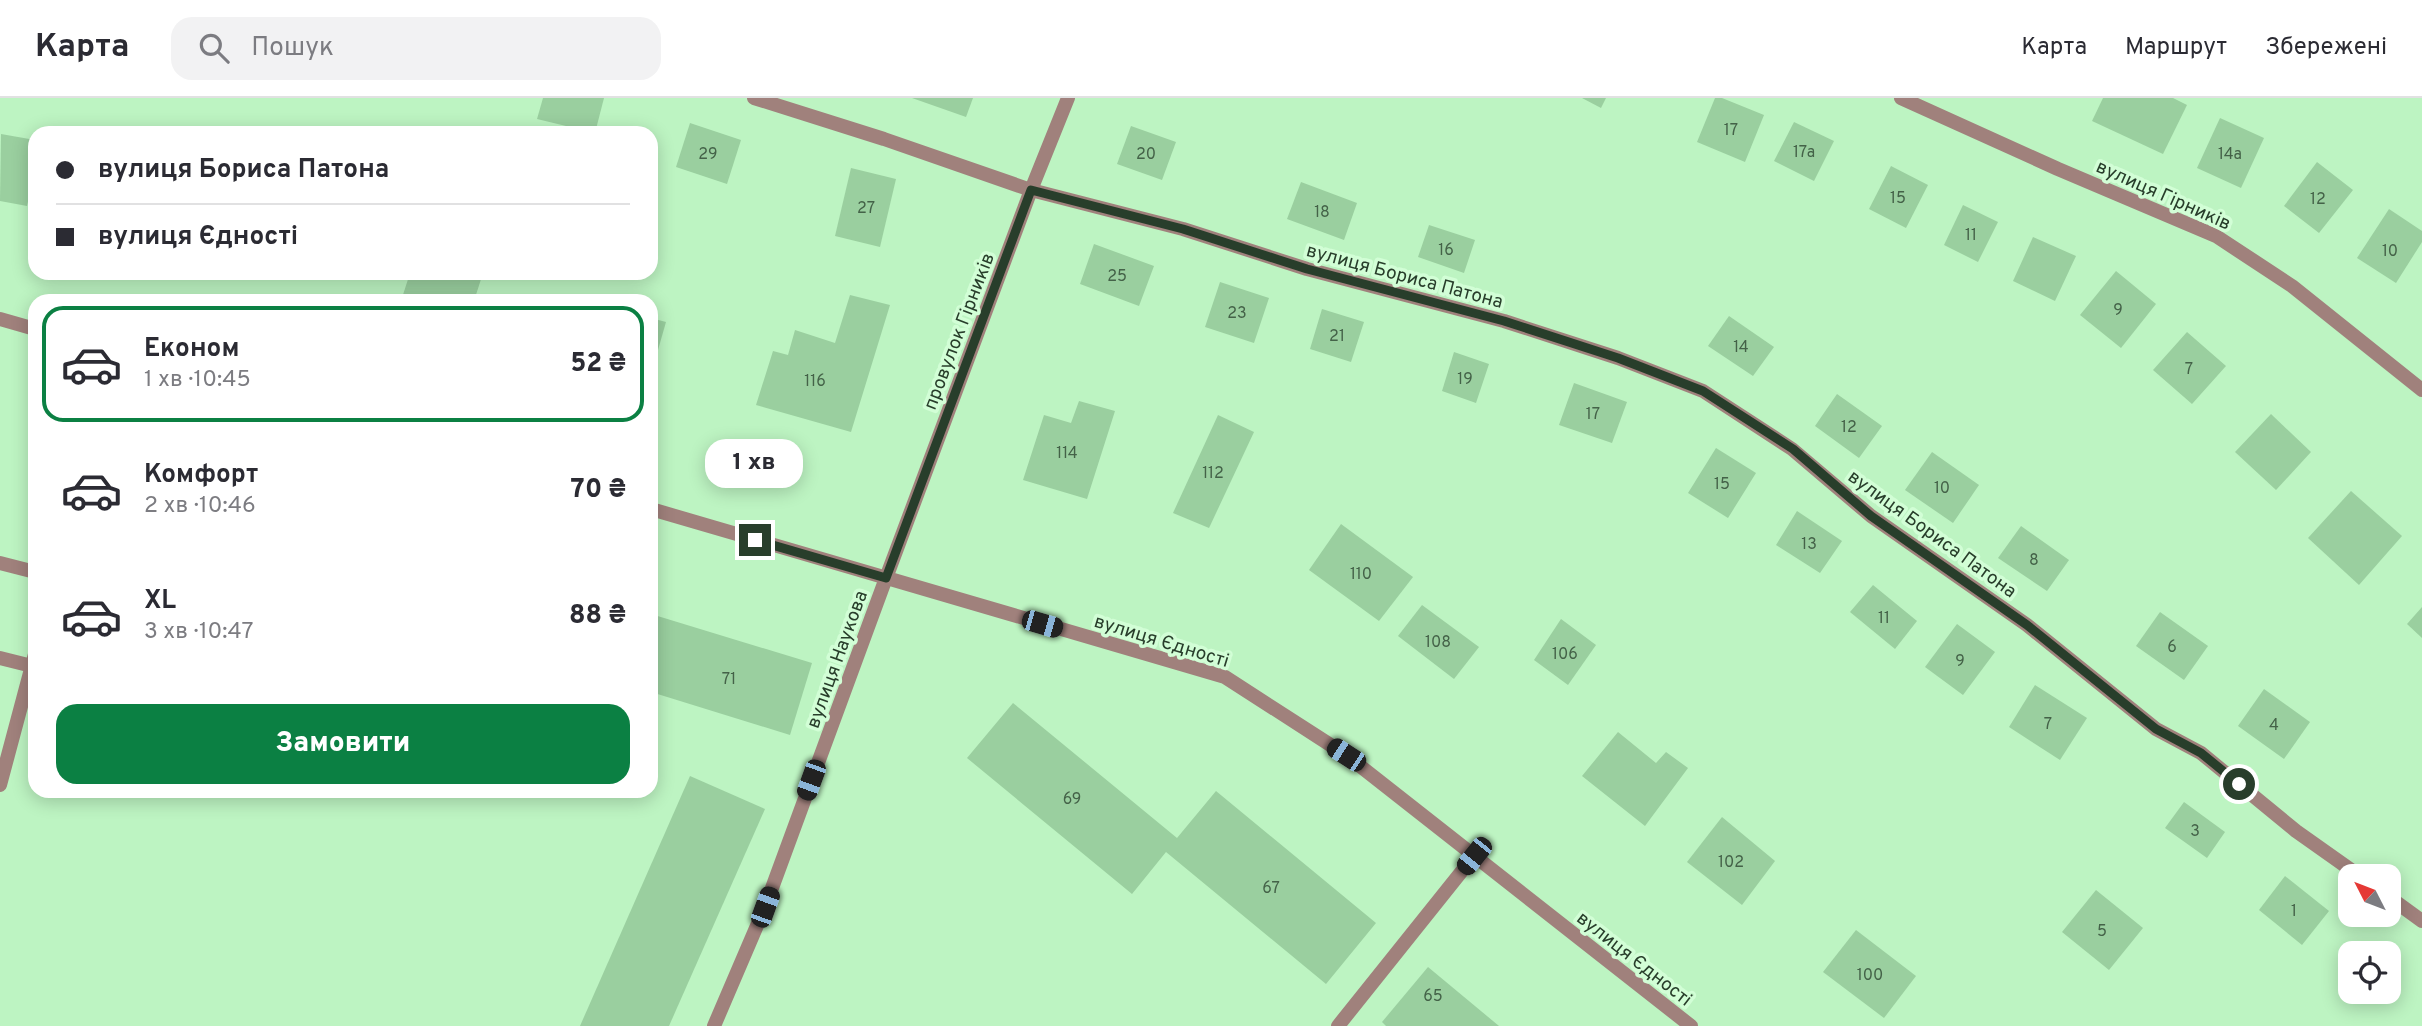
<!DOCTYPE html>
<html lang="uk">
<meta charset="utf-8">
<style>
body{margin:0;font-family:Overpass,sans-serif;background:#f2f2f3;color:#2b2b33;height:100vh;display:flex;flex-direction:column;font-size:26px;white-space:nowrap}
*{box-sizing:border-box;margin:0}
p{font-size:23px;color:#7c7c81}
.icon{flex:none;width:38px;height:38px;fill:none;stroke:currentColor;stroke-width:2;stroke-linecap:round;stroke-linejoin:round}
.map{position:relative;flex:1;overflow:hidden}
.drawer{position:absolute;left:28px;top:196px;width:630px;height:504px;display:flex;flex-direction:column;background:#fff;border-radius:21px;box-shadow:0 4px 18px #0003}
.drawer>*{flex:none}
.guide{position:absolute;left:28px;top:28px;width:630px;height:154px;border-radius:21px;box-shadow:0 4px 18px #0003;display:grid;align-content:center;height:154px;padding:0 28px;background:#fff}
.needle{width:46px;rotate:312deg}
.tools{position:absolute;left:2338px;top:766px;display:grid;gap:14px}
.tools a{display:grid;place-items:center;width:63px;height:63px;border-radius:14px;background:#fff;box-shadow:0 4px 18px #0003;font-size:35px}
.end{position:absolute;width:32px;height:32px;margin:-16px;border:9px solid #283e2b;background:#fff;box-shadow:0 0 0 4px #fff}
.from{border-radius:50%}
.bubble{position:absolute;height:49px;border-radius:21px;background:#fff;box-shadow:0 4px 18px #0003;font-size:23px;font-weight:800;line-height:49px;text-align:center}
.car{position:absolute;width:21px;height:42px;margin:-21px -10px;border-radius:9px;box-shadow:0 0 5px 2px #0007;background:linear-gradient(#222 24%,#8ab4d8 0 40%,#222 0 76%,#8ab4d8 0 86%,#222 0)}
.guide b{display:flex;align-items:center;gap:24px;height:66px;font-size:26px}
.guide b+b{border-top:2px solid #e1e1e2}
.guide i{width:18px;height:18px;background:#2b2b33}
ul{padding:12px 0 0;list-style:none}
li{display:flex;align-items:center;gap:21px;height:116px;margin:0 14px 10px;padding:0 14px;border:4px solid transparent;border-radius:21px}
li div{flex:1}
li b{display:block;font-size:26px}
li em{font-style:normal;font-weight:800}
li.on{border-color:#0b8043}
li>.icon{width:63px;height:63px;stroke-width:1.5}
.action{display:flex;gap:14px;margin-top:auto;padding:14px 28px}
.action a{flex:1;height:80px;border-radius:21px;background:#0b8043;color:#fff;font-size:28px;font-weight:800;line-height:80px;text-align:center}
header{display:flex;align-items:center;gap:42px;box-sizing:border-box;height:98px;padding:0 35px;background:#fff;border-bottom:2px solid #e1e1e2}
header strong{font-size:33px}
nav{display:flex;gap:38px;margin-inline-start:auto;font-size:24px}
.search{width:490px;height:63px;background:#f2f2f3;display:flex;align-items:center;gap:18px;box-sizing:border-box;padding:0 24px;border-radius:21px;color:#7c7c81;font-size:26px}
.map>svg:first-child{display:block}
.building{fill:#9acf9f}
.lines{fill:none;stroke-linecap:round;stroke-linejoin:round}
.service{stroke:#a0817c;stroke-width:14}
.minor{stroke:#a0817c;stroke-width:14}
.tertiary{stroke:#a0817c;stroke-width:14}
.route{stroke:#283e2b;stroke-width:9}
.labels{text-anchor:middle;stroke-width:7;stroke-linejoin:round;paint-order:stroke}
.number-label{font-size:16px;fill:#446248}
.street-label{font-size:19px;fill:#283e2b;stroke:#d2fed6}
</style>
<header>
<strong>Карта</strong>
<div class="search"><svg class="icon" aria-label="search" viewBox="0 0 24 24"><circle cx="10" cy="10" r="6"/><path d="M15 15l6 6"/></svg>Пошук</div>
<nav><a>Карта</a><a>Маршрут</a><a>Збережені</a></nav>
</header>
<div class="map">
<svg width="2422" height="928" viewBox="0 0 2422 928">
<rect width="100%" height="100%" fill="#bdf4c2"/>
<g class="building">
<polygon points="543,0 604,0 595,35 537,21"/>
<polygon points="912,0 973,0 966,19"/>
<polygon points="1582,0 1606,0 1601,10"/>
<polygon points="1715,0 1722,0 1764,17 1745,64 1697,44"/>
<polygon points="2103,0 2173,0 2187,7 2163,56 2092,23"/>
<polygon points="2220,20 2264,40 2241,90 2197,70"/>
<polygon points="1794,24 1834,43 1814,83 1774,63"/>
<polygon points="690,25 741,42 727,86 676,69"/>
<polygon points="1131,28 1176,44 1162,82 1117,66"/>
<polygon points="1,36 35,42 35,72 27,108 0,103"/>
<polygon points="2317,64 2353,92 2319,135 2284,108"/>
<polygon points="1891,68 1928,87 1906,130 1869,111"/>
<polygon points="851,70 896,81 880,149 835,138"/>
<polygon points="1301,84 1357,105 1344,142 1287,121"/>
<polygon points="1963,107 1998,124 1978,164 1944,147"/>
<polygon points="2389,111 2422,133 2422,144 2396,185 2357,160"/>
<polygon points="1429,127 1475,142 1464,175 1418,159"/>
<polygon points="2033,139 2076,158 2055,203 2013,183"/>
<polygon points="1094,146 1154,168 1139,208 1080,186"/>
<polygon points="2116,173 2156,206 2121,250 2080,217"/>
<polygon points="410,175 483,175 474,203 401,203"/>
<polygon points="1220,184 1269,200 1254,245 1205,229"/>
<polygon points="850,197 890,207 851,334 756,307 773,253 788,257 795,232 835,245"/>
<polygon points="1322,211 1364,224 1351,264 1310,251"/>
<polygon points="1729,218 1774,249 1753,278 1708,248"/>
<polygon points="651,220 666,224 652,273 651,273"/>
<polygon points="2187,234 2226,268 2192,306 2153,272"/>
<polygon points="1454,254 1489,266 1476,305 1442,293"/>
<polygon points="1574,285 1627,304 1612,345 1559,327"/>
<polygon points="1837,296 1882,328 1859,360 1815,328"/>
<polygon points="1079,303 1115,313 1087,401 1023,382 1044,317 1071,325"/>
<polygon points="2271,316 2311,354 2276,392 2235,354"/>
<polygon points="1218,317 1254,334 1209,430 1173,415"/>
<polygon points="1716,350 1756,375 1728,420 1688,395"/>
<polygon points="1932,354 1979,387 1953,425 1905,392"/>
<polygon points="2351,393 2402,438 2359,487 2308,440"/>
<polygon points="1797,413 1842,443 1820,475 1776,447"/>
<polygon points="1341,426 1413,479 1379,523 1309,472"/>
<polygon points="2021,428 2069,462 2047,493 1998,460"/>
<polygon points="1873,487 1917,523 1895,551 1850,514"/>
<polygon points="1422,507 1479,549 1454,581 1398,538"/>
<polygon points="2422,509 2422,540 2407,526"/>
<polygon points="2160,514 2208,548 2184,582 2136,548"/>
<polygon points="651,516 812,565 790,637 651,594"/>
<polygon points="1561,521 1596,547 1568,587 1534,562"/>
<polygon points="1957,526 1995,554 1963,597 1925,569"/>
<polygon points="2035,587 2087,620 2060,662 2009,629"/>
<polygon points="2264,591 2310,624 2284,661 2238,628"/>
<polygon points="1013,605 1177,740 1216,693 1376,825 1326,886 1166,754 1132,796 967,660"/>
<polygon points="1618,634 1656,665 1666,654 1688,670 1645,728 1582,678"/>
<polygon points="690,678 765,711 669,928 580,928"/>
<polygon points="2184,704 2225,734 2207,760 2165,730"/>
<polygon points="1722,719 1775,763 1742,807 1687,764"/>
<polygon points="2285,778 2329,813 2302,847 2259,812"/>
<polygon points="2096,792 2143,830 2109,872 2062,834"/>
<polygon points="1856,832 1916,878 1884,920 1823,874"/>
<polygon points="1428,869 1499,928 1386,928 1382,924"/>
</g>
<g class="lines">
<g class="service">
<polyline points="0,465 35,474"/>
<polyline points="0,560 32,568"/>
<polyline points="1338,928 1474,758"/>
</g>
<g class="minor">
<polyline points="754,0 884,41 1031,92 1183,131 1307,171 1504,223 1618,260 1703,293 1792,351 1871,418 2027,527 2156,631 2201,655 2296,733 2361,779"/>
<polyline points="1901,0 2058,71 2216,138 2292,188 2422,292"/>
<polyline points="0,687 35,556"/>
<polyline points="2389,799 2422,823"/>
<polyline points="714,928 765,809 886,480 1031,92 1068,0"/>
</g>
<g class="tertiary">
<polyline points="0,221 35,231"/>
<polyline points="651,411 1225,579 1346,657 1691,928"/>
</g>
</g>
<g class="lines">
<polyline class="route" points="755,442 886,480 1031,92 1183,131 1307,171 1504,223 1618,260 1703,293 1793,351 1871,418 2027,527 2156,631 2201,655 2239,686"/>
</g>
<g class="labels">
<g class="number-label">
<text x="1731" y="37">17</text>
<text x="1804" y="59">17а</text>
<text x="708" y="61">29</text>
<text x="1146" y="61">20</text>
<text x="2230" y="61">14а</text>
<text x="1898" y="105">15</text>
<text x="2318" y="106">12</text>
<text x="866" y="115">27</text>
<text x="1322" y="119">18</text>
<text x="1971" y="142">11</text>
<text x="1446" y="157">16</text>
<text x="2390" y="158">10</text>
<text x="1117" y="183">25</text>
<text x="2118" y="217">9</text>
<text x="1237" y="220">23</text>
<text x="1337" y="243">21</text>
<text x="1741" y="254">14</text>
<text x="2189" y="276">7</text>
<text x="1465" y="286">19</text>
<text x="815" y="288">116</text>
<text x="1593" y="321">17</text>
<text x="1849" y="334">12</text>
<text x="1067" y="360">114</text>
<text x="1213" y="380">112</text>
<text x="1722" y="391">15</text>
<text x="1942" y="395">10</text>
<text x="1809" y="451">13</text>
<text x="2034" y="467">8</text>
<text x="1361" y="481">110</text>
<text x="1884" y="525">11</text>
<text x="1438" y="549">108</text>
<text x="2172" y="554">6</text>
<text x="1565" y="561">106</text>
<text x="1960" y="568">9</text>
<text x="729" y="586">71</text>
<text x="2048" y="631">7</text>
<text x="2274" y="632">4</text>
<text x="1072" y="706">69</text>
<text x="2195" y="738">3</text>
<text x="1731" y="769">102</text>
<text x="1271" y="795">67</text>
<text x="2294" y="818">1</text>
<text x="2102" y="838">5</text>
<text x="1870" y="882">100</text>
<text x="1433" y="903">65</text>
</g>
<g class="street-label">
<text transform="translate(2164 96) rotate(24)" y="7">вулиця Гірників</text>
<text transform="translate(1405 177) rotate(15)" y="7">вулиця Бориса Патона</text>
<text transform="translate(958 233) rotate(-69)" y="7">провулок Гірників</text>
<text transform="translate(1933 435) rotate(36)" y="7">вулиця Бориса Патона</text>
<text transform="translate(1162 542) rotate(17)" y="7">вулиця Єдності</text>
<text transform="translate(836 561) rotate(-70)" y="7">вулиця Наукова</text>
<text transform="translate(1635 860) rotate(38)" y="7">вулиця Єдності</text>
</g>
</g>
</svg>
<div class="tools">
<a><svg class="needle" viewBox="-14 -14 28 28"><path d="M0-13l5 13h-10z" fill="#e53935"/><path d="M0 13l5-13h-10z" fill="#7c7c81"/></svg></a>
<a><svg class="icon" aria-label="locate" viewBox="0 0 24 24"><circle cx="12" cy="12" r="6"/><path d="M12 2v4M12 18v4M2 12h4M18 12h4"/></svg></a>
</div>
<i class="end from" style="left:2239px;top:686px"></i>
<i class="end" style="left:755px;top:442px"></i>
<div class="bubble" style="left:705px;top:341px;width:98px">1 хв</div>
<i class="car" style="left:1042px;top:526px;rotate:106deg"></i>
<i class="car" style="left:1346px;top:657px;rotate:303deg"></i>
<i class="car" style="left:811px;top:682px;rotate:200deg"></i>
<i class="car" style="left:1474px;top:758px;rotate:219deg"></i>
<i class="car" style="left:765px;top:809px;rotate:20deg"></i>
<div class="guide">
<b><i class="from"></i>вулиця Бориса Патона</b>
<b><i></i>вулиця Єдності</b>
</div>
<section class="drawer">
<ul>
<li class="on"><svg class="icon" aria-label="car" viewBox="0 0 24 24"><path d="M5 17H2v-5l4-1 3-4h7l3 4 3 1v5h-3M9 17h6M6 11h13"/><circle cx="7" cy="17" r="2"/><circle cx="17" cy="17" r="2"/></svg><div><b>Економ</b><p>1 хв · 10:45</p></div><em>52 ₴</em></li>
<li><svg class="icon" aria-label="car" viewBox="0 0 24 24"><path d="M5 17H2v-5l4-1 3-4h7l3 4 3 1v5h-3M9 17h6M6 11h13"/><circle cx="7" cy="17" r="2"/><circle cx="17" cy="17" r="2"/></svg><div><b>Комфорт</b><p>2 хв · 10:46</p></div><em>70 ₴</em></li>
<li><svg class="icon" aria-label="car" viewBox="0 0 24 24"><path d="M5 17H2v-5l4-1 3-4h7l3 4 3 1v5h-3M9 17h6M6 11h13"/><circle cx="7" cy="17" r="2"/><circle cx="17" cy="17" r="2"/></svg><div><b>XL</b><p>3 хв · 10:47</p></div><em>88 ₴</em></li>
</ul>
<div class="action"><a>Замовити</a></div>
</section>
</div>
